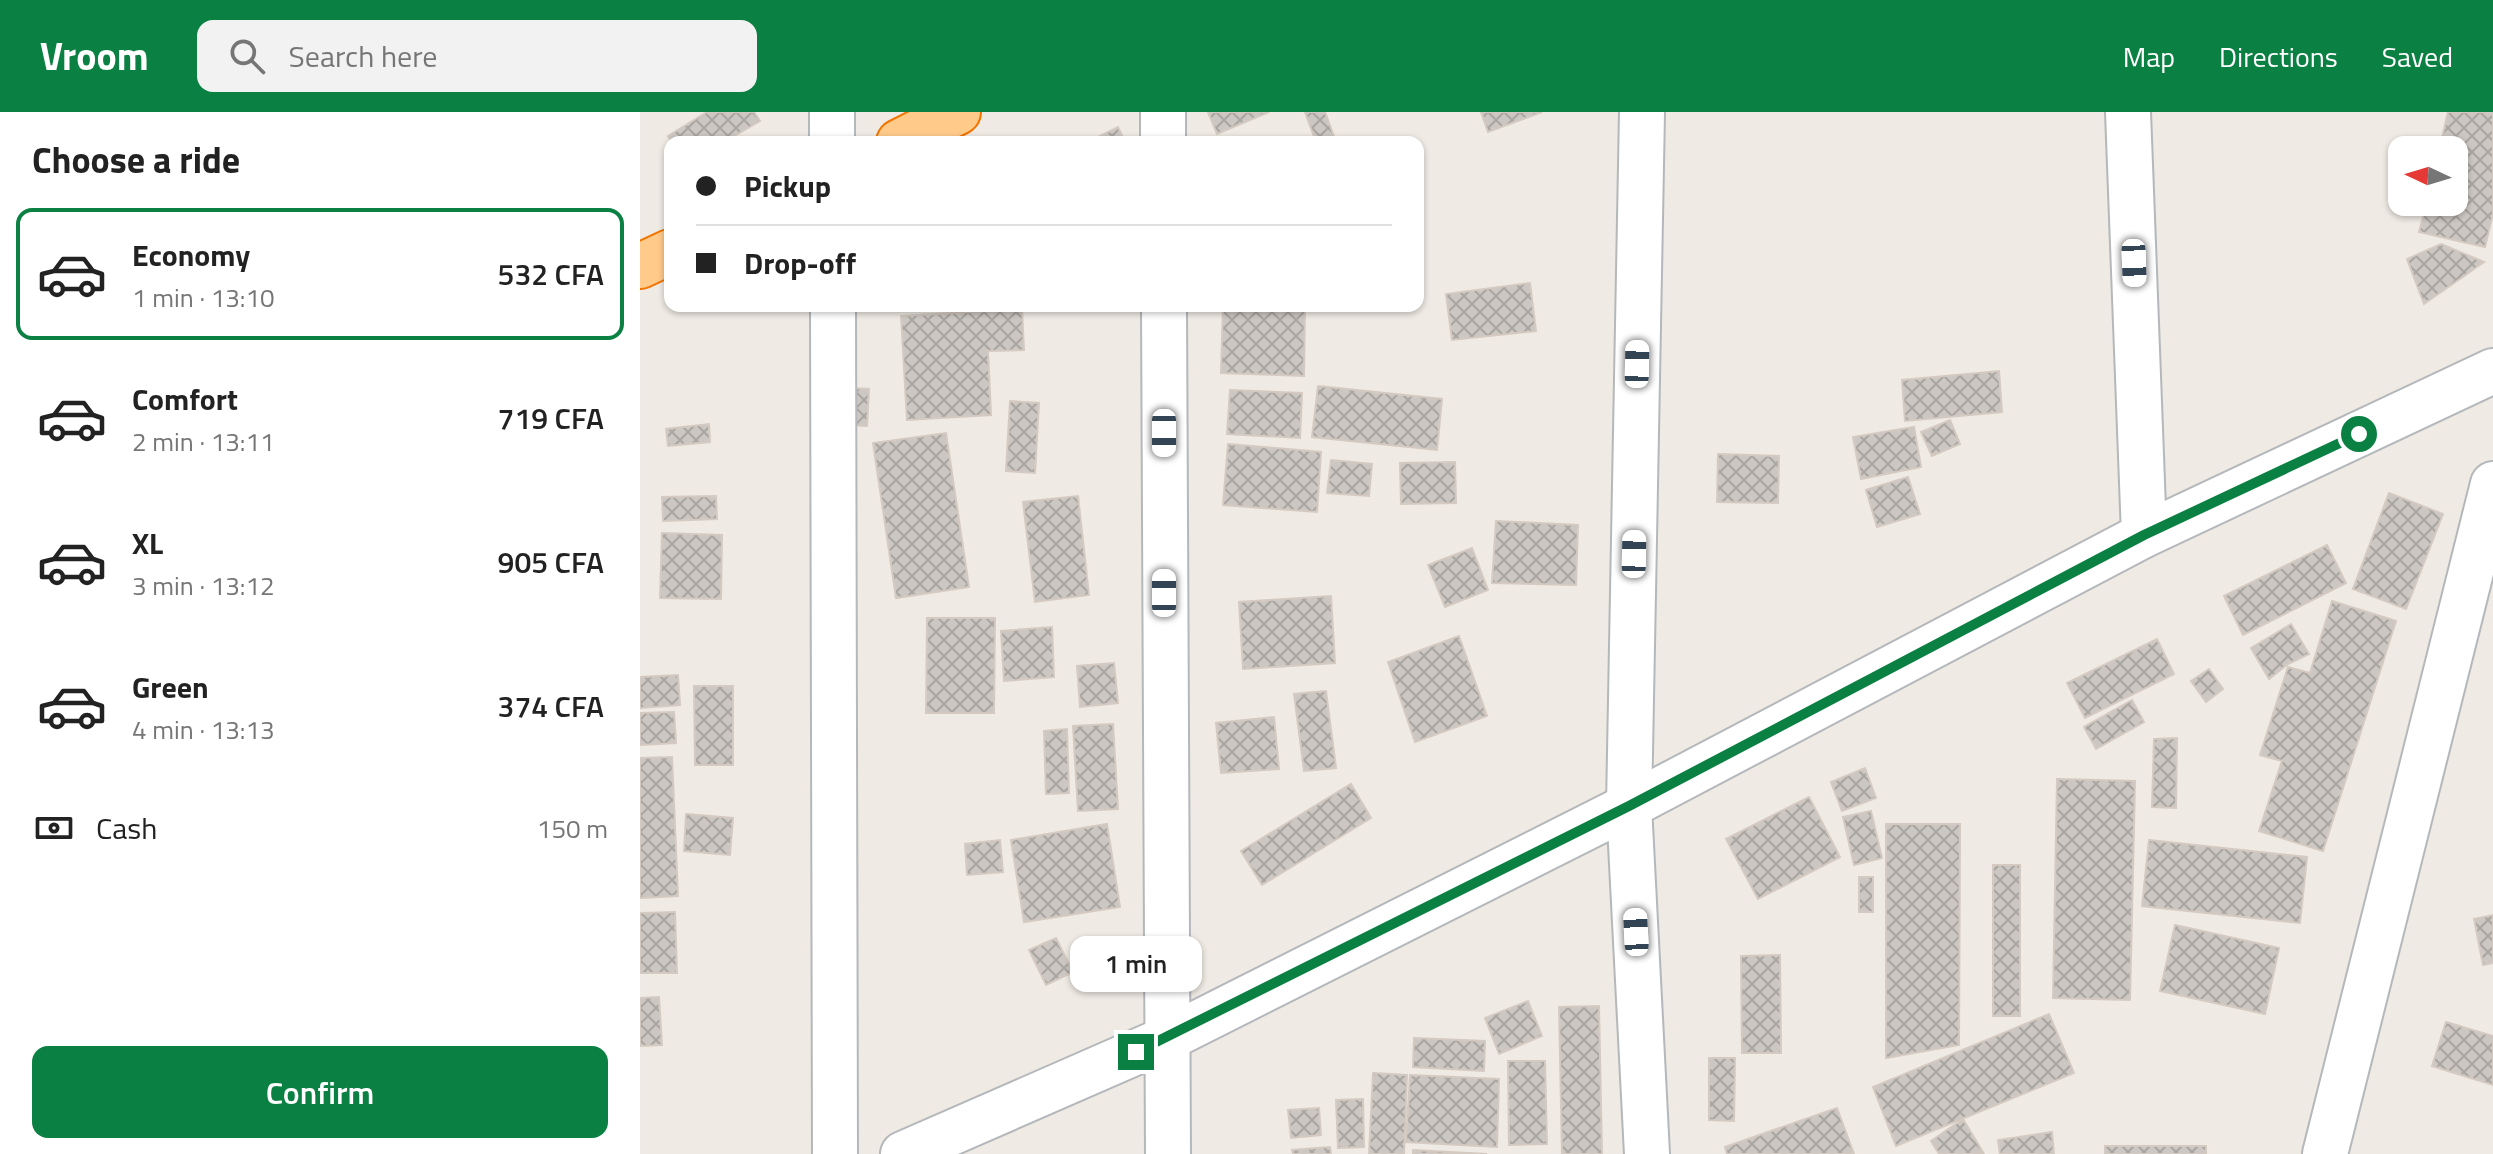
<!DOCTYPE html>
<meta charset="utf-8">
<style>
body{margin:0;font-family:"Titillium Web",sans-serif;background:#f2f2f2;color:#222;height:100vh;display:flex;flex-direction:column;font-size:30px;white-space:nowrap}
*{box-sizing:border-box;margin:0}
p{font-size:26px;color:#767676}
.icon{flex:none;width:44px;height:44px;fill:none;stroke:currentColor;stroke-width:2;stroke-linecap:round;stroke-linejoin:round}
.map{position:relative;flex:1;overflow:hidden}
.panel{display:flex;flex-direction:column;background:#fff;width:640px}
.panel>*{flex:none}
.guide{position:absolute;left:24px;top:24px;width:760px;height:176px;border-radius:16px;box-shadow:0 2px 6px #0004;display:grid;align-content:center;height:176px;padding:0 32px;background:#fff}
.needle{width:52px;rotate:274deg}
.controls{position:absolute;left:1748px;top:24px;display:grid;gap:16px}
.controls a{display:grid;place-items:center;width:80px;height:80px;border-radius:16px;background:#fff;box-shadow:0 2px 6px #0004;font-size:40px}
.end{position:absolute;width:36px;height:36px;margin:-18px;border:10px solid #0b8043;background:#fff;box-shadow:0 0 0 4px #fff}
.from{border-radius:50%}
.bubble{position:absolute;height:56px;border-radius:16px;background:#fff;box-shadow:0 2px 6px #0004;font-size:26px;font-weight:600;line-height:56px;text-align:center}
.car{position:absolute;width:24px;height:48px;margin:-24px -12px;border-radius:10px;box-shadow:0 0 6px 2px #0007;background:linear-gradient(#fff 24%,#345 0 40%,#fff 0 76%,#345 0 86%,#fff 0)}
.guide b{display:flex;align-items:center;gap:28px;height:76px;font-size:30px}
.guide b+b{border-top:2px solid #e0e0e0}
.guide i{width:20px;height:20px;background:#222}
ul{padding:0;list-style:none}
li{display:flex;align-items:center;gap:24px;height:132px;margin:0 16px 12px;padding:0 16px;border:4px solid transparent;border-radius:16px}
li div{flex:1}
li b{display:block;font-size:30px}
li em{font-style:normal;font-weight:600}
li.on{border-color:#0b8043}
li>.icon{width:72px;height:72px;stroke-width:1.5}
h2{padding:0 32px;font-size:36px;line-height:96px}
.pay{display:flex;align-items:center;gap:20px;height:88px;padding:0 32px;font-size:30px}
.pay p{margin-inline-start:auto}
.primary-button{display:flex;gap:16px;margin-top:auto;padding:16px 32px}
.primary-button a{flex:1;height:92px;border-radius:16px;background:#0b8043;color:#fff;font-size:32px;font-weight:600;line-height:92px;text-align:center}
header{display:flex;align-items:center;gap:48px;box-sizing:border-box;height:112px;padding:0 40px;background:#0b8043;color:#fff}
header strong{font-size:38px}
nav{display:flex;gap:44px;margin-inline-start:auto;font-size:28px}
.search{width:560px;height:72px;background:#f2f2f2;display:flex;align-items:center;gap:20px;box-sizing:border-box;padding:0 28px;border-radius:16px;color:#767676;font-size:30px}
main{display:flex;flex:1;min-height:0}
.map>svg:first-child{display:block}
.building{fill:url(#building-cross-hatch);stroke:#d4cac1;stroke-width:2}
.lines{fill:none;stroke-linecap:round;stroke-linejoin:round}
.street-casing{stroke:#b4b8bb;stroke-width:48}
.highway-casing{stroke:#f27500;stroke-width:48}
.street{stroke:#fff;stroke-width:44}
.highway{stroke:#ffca8a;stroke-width:44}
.route{stroke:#0b8043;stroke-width:10}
</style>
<header>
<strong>Vroom</strong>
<div class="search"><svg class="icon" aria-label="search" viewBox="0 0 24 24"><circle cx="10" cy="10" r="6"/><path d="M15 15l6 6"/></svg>Search here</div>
<nav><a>Map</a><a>Directions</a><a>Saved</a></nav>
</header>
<main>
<section class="panel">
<h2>Choose a ride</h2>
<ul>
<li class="on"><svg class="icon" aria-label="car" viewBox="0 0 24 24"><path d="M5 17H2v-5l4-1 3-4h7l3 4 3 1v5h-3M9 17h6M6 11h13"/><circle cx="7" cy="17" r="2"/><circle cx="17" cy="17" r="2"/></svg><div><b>Economy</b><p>1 min · 13:10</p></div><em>532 CFA</em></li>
<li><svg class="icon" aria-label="car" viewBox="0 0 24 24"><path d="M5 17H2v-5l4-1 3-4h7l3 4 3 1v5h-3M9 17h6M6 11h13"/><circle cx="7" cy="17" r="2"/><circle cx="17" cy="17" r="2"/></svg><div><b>Comfort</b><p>2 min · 13:11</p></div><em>719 CFA</em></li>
<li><svg class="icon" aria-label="car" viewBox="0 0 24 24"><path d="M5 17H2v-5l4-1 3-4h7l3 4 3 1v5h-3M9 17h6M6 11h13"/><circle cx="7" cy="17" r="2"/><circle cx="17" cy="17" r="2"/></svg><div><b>XL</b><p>3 min · 13:12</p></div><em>905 CFA</em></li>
<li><svg class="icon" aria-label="car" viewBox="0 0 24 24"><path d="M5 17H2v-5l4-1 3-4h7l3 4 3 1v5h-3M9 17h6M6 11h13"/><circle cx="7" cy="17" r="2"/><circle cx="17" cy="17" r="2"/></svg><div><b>Green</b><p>4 min · 13:13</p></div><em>374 CFA</em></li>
</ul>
<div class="pay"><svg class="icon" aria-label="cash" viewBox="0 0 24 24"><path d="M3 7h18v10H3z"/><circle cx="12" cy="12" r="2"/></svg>Cash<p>150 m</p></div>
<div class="primary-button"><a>Confirm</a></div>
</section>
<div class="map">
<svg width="1853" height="1042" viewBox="0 0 1853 1042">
<defs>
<pattern id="building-cross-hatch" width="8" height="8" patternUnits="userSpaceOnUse" patternTransform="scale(2)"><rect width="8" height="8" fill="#ccc7c2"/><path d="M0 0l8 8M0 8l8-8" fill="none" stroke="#a9a5a1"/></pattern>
</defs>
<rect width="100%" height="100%" fill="#efeae3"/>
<g class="building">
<polygon points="67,0 114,0 120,9 84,30 32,30 28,24"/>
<polygon points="568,0 629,0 577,22"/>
<polygon points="665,0 685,0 696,30 676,30"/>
<polygon points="841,0 902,0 848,20"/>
<polygon points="1808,0 1853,0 1853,102 1845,135 1779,120 1787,90 1814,90 1814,38 1799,38"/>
<polygon points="478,15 485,30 448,30"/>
<polygon points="1801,132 1844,150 1784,192 1767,147"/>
<polygon points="890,171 896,219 812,228 806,182"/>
<polygon points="583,194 665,194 664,264 581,261"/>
<polygon points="382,197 384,238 348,239 351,303 267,308 261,204"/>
<polygon points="1359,259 1362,300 1265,309 1262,268"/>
<polygon points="678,274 802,287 797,338 672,325"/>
<polygon points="211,276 229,277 227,314 209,313"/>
<polygon points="590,278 662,281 660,326 587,322"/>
<polygon points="370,289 399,291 395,361 366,359"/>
<polygon points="1310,308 1320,332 1292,344 1281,320"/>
<polygon points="69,312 70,330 28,334 26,317"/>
<polygon points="1274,315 1281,355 1221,367 1213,325"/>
<polygon points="306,321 329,475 256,486 233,331"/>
<polygon points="588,332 681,340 677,400 583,393"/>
<polygon points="1078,342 1139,344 1138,391 1077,390"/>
<polygon points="691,348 732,352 729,384 687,381"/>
<polygon points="815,350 816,391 761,392 760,351"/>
<polygon points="1268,365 1280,402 1237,415 1226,378"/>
<polygon points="1749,381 1803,402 1766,497 1713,477"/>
<polygon points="76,384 77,407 23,409 22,385"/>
<polygon points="438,384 449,483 395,490 383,390"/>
<polygon points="856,409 938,413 936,473 852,471"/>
<polygon points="22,421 82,423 81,487 20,486"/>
<polygon points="1687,433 1706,471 1603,523 1584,484"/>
<polygon points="832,436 848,478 805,495 788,453"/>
<polygon points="691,484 695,551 603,557 599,490"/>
<polygon points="1692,489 1756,509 1683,739 1619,719 1642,649 1620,643 1648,555 1670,561"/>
<polygon points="287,506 355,506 354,601 286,601"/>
<polygon points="1651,512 1669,542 1648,552 1629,567 1611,536"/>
<polygon points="412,515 414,565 364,569 361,519"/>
<polygon points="819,524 847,604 775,630 748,550"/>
<polygon points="1517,527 1534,562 1445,606 1427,571"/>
<polygon points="474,551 478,591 440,595 437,554"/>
<polygon points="1569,557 1583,577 1566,590 1551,569"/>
<polygon points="38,563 40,593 0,596 0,565"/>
<polygon points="54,574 93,574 93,653 55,653"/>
<polygon points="686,579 696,656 664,659 654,582"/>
<polygon points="1492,588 1504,610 1456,637 1444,615"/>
<polygon points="34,600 36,631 0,633 0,601"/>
<polygon points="634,605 639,657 581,661 576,611"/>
<polygon points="473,612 478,697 438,699 433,614"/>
<polygon points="427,617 429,681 406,682 404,619"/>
<polygon points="1537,626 1536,696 1512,695 1514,627"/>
<polygon points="32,645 38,784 0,786 0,646"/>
<polygon points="1225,656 1236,686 1202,699 1191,670"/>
<polygon points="1417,667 1495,669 1490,888 1413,886"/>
<polygon points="711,672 731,706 622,773 601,739"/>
<polygon points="1169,685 1200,745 1118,787 1086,727"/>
<polygon points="1231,699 1242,746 1214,753 1203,705"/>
<polygon points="46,702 93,706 90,743 44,739"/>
<polygon points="467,712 480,795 384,810 371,728"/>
<polygon points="1246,712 1320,712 1319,933 1246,946"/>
<polygon points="360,728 363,760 327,763 325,732"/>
<polygon points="1509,728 1667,745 1660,811 1502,794"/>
<rect x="1353" y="753" width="27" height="151"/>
<rect x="1219" y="765" width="14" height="35"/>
<polygon points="35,800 37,861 0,861 0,801"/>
<polygon points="1853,803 1853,851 1843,853 1834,807"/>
<polygon points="1535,813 1639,836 1625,902 1520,879"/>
<polygon points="416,826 433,860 406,873 389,838"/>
<polygon points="1140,843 1141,941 1102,941 1101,844"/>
<polygon points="19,885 22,933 0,934 0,886"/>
<polygon points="888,889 902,924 859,942 845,906"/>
<polygon points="959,894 962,1042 922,1042 919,895"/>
<polygon points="1409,902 1434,961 1256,1034 1233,975"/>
<polygon points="1806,910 1853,924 1853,973 1792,954"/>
<polygon points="774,926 845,929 844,959 773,955"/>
<polygon points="1069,946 1095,946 1094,1009 1069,1008"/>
<polygon points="868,949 905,949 907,1032 869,1033"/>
<polygon points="733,961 767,963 764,1042 729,1042"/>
<polygon points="770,963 859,967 857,1035 766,1030"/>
<polygon points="723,987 724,1035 698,1036 696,988"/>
<polygon points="679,996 681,1023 651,1026 648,998"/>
<polygon points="1197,996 1214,1042 1087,1042 1085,1035"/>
<polygon points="1323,1007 1344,1042 1299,1042 1291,1029"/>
<polygon points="1412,1020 1414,1042 1360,1042 1358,1028"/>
<rect x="1465" y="1034" width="101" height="8"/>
<polygon points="690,1035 691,1042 653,1042 652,1038"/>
<polygon points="773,1038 847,1042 773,1042"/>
</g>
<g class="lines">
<defs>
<g id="street">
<polyline points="192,0 192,30"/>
<polyline points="523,0 523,30"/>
<polyline points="1002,0 989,694 1007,1042"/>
<polyline points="1488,0 1504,423"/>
<polyline points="193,194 195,1042"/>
<polyline points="524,194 528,1042"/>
<polyline points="263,1042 526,927 989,694 1504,423 1853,259"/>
<polyline points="1685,1042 1853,372"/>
</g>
<g id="highway">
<polyline points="259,30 318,0"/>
<polyline points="0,154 30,140"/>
</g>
</defs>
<use href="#street" class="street-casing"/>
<use href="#highway" class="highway-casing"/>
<use href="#street" class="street"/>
<use href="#highway" class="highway"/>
</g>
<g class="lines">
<polyline class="route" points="496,940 989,694 1504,423 1719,322"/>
</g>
</svg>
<div class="controls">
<a><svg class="needle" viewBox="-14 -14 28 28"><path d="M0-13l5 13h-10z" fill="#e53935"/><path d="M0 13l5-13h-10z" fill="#767676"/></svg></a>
</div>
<i class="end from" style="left:1719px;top:322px"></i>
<i class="end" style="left:496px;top:940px"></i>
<div class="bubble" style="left:430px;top:824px;width:132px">1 min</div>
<i class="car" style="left:1494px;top:151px;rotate:178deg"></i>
<i class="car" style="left:997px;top:252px;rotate:1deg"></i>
<i class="car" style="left:524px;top:321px;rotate:180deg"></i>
<i class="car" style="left:994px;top:442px;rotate:1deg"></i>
<i class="car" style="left:524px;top:481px;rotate:0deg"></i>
<i class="car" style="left:996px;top:820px;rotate:357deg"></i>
<div class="guide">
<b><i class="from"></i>Pickup</b>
<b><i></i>Drop-off</b>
</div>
</div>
</main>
